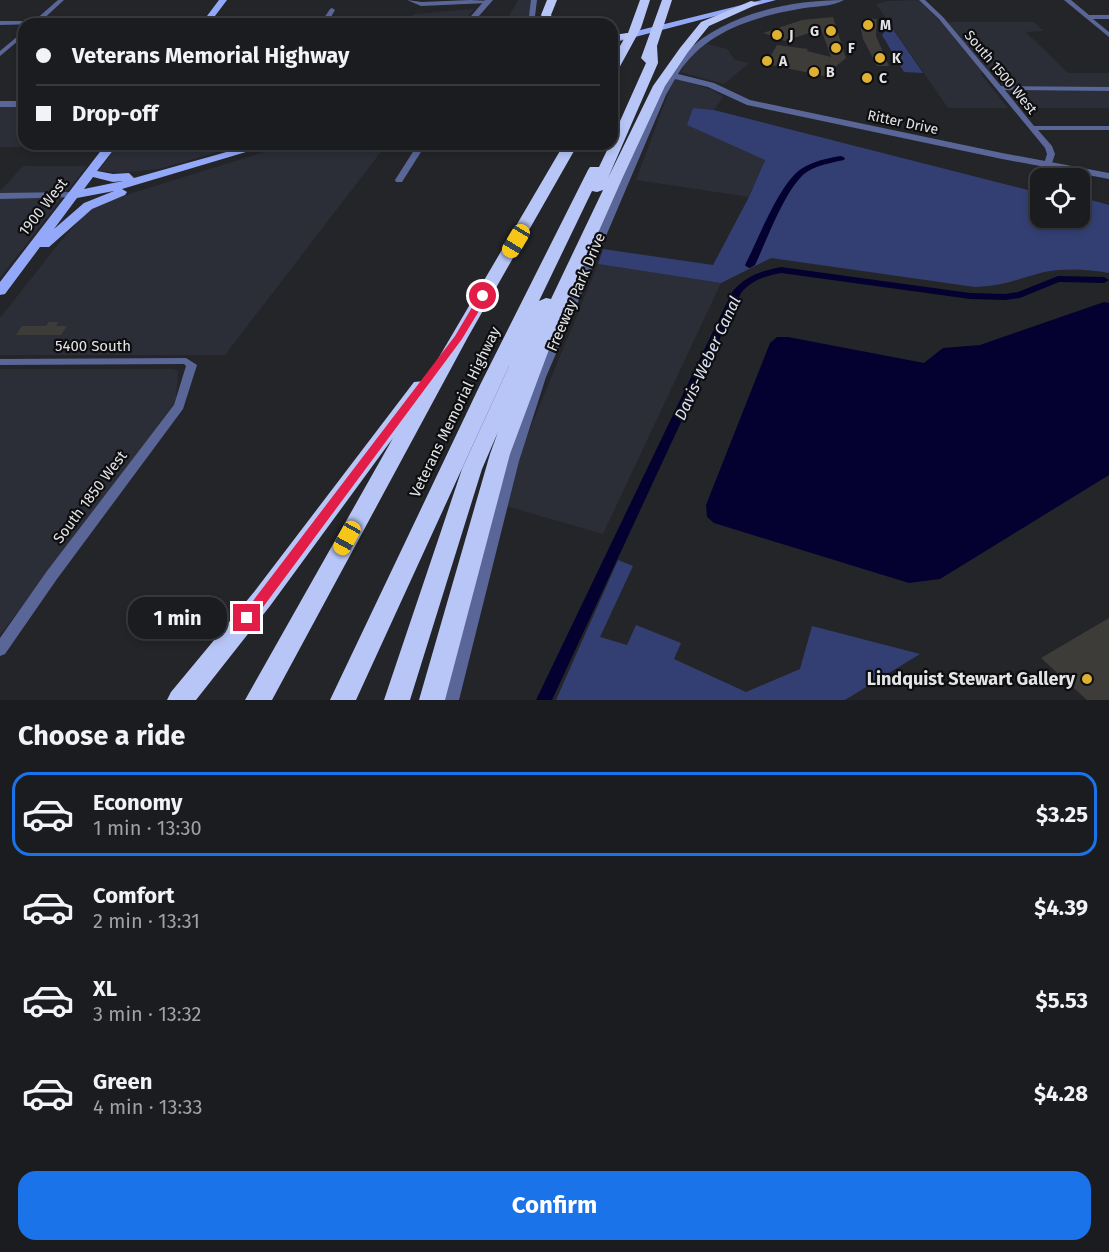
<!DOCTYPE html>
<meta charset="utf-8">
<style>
body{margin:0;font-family:"Fira Sans",sans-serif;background:#28292c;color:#f1f3f6;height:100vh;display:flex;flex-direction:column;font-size:22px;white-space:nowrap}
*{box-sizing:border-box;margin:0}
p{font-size:20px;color:#a0a1a4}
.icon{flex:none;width:33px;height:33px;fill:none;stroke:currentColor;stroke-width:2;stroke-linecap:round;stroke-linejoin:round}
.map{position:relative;height:700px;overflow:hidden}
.drawer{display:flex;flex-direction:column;background:#1b1c1f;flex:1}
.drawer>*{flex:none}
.top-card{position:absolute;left:18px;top:18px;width:600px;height:132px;border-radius:18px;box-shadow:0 3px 9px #0003,0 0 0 2px #393a3d;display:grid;align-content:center;height:132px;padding:0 18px;background:#1b1c1f}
.fabs{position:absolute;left:1030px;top:168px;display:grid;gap:12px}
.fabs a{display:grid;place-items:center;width:60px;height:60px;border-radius:12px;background:#1b1c1f;box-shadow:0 3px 9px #0003,0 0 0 2px #393a3d;font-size:30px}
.end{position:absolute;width:27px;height:27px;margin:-14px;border:8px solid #e11d48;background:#fff;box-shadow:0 0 0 3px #fff}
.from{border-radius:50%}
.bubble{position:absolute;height:42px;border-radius:18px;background:#1b1c1f;box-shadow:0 3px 9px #0003,0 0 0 2px #393a3d;font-size:20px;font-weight:700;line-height:42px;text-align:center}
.car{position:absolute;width:18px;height:36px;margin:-18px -9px;border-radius:8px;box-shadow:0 0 4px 2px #0007;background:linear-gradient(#f5c518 24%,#345 0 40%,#f5c518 0 76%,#345 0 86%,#f5c518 0)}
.top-card b{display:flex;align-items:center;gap:21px;height:57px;font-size:22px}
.top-card b+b{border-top:2px solid #393a3d}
.top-card i{width:15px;height:15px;background:#f1f3f6}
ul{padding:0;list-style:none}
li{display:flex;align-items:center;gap:18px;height:84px;margin:0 12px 9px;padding:0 6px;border:3px solid transparent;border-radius:18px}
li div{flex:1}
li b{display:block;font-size:22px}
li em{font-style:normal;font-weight:700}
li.selected{border-color:#1a73e8}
li>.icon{width:54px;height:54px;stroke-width:1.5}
h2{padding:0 18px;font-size:27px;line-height:72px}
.cta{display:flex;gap:12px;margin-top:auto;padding:12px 18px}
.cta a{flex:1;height:69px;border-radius:18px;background:#1a73e8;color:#fff;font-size:24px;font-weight:700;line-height:69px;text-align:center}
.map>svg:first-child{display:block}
.built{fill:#2b2e37}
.green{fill:#333f73}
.water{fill:#040030}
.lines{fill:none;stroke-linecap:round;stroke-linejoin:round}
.canal{fill:#040030;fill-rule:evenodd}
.building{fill:#3e3c39}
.minor{fill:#596697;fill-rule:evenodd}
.tertiary{fill:#596697;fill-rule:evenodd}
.primary{fill:#93a8f9;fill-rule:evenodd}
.motorway{fill:#b8c6f7;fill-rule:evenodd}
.route{fill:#e11d48}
.poi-dot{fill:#deb133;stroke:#0e0e10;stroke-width:2}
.labels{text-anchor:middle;stroke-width:4.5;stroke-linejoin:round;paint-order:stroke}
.far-poi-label{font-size:14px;font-weight:bold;fill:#e3e4e6;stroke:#0e0e10;text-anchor:start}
.far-street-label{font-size:14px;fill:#e3e4e6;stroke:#0e0e10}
.street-label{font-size:15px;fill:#e3e4e6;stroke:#0e0e10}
.water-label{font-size:16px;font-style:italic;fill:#dbe1f6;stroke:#0e0e10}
.near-poi-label{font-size:18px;font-weight:bold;fill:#e3e4e6;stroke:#0e0e10;text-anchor:end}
</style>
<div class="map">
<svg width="1109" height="700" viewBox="0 0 1109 700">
<rect width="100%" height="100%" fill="#242529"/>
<g class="built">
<polygon points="518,0 534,0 531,24 504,24"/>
<polygon points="919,0 941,22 1034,22 1043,31 1026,32 1068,73 1109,73 1109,108 1021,108 993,73 980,73 1008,108 948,108 876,4 888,1"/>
<polygon points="474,9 462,24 400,24 415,14"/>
<polygon points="707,44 727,49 735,60 749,63 724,84 681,72 689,56"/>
<polygon points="674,78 713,90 723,97 714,110 693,108 687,125 765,159 749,197 636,180"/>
<polygon points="0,107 24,107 24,144 103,144 101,147 0,147"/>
<polygon points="119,144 245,144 159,169 119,173 98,171"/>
<polygon points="290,144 387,144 225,355 0,355 0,318 60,242 90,208 107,201"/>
<polygon points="23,166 87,166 0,278 0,191"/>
<polygon points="598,264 721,283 603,534 499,504"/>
<polygon points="0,369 172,369 178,371 176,399 171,413 0,635"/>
</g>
<g class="green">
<polygon points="890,25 923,73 904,72 882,35"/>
<path d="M693,108L714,110L1032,191H1041V218H1080V197L1109,205V273C1089,269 1064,268 1044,272C1017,279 1004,286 975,287L771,258L721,283L598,264L603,249L713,265L749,197L765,160L687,125Z"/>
<polygon points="618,560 633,566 600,637 627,645 636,625 681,643 674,659 746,692 800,669 812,626 920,654 845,700 556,700"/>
</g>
<polygon class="water" points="1104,302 1109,303 1109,475 940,579 909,583 714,523 707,517 706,505 770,343 777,337 788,337 924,363 943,348 980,345"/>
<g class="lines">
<g class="canal">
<path d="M841,156L845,158L844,160C831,163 815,165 804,174C784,192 767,240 755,265L750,268L747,267L745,265C758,240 779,184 801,169C813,161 828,158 841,156Z"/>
<path d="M781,267L970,293L1005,294L1018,292L1058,276L1104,277L1109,280L1104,283L1059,282L1020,298L1005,300L970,299L781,273C765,276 752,280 741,293L552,700H536L732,292C745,276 761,271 781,267Z"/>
</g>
</g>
<g class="building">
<polygon points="833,17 846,58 824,76 766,64 777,45 808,49 807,51 831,57 821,29 785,41 763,33 802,20"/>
<polygon points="865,18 877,19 876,36 889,66 877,66 863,39 861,30"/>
<polygon points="49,322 58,322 56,326 67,326 61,335 16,335 22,326 46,326"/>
<polygon points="1109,618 1109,700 1087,700 1041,658"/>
</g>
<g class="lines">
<g class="minor">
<polygon points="58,0 64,0 38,24 0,25 0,21 34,21"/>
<polygon points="407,0 422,2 470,0 490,1 487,3 421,6"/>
<polygon points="531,0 537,0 534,24 528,24"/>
<polygon points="919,0 925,0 943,17 1001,86 1109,87 1109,91 1005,90 1034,126 1109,126 1109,130 1038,130 1052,146 1055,154 1051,166 1045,166 1044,164 1047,154 1045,148 939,19"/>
<polygon points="1064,0 1071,0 1089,15 1109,15 1109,19 1093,19 1109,32 1109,37"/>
<polygon points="332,8 335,10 328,22 359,22 362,24 207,23 204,21 207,19 322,21 330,9"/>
<polygon points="24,31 24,36 0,56 0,51"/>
<polygon points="418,144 426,144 402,182 396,182 395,180"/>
<polygon points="73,192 77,195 76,197 0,199 0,193"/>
<polygon points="186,358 197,365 183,409 57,579 5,654 0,656 0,638 47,571 174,405 186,366 184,364 0,365 0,359"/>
</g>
<g class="tertiary">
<polygon points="485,0 493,0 472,24 464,24"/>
<path d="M844,0C832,7 813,6 799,9C753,17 704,32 678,74L714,83L750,100L1002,153L1109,173V179L1002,159L747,105L708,87L675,79L666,95L546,377L519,461L459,700H439L503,461L532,377L656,95C665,81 673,64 685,53C724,14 790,0 844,0Z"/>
<rect x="0" y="101" width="24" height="6"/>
</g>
<g class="primary">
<polygon points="219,0 227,0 209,24 201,24"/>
<polygon points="762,0 776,0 612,43 612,37"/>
<path d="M106,144H118L97,171L113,174L129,173L134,178L255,144H273L122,189L127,192L125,195L92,209L49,247H40L5,294L0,295V282ZM93,177L113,182L123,181L84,189ZM114,191L84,203L54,229L77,198Z"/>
</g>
<g class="motorway">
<polygon points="547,0 557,0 551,15 556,24 546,24 541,15"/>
<polygon points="640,0 650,0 641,28 618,70 612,73 612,60 624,39 612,41 612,35 628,33"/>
<path d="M662,0H672L657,46L658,63L608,178L653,86L680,48L701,22L751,1L760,3L709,26L688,52L665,86L622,179L563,312L510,454L445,700H419L490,454L498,432L482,469L410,700H384L462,469L531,318L356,700H330L480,385L588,170L590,167H599L610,144H612V139L646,63L641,58ZM603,190L551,299L546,298L539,301L592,191L597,192Z"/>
<polygon points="564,144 578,144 468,337 272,700 245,700 393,438 270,606 196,700 167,700 171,692 254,592 414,382 425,381"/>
</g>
</g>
<polygon class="route" points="480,294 488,296 462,339 252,622 243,622 241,618 243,614 455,336"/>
<g class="poi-dot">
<circle cx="868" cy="25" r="6"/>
<circle cx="831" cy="31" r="6"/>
<circle cx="777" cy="35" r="6"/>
<circle cx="836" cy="48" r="6"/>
<circle cx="880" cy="58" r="6"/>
<circle cx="767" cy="61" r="6"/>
<circle cx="814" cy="72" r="6"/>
<circle cx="867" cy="78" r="6"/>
<circle cx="1087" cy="679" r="6"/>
</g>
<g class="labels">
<g class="far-poi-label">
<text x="880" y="30">M</text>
<text x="819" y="36" text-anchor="end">G</text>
<text x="789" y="40">J</text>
<text x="848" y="53">F</text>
<text x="892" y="63">K</text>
<text x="779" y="66">A</text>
<text x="826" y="77">B</text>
<text x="879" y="83">C</text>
</g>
<g class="far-street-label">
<text transform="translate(1001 72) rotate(50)" y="5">South 1500 West</text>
<text transform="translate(903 122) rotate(12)" y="5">Ritter Drive</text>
</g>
<g class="street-label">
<text transform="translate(43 207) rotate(-52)" y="5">1900 West</text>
<text transform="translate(576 292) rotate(-67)" y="5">Freeway Park Drive</text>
<text x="93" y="351">5400 South</text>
<text transform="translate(455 412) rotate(-64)" y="5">Veterans Memorial Highway</text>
<text transform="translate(90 497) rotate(-53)" y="5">South 1850 West</text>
</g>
<g class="water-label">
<text transform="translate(707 358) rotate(-65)" y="6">Davis-Weber Canal</text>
</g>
<g class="near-poi-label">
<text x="1075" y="685">Lindquist Stewart Gallery</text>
</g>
</g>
</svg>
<div class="fabs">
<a><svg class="icon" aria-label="locate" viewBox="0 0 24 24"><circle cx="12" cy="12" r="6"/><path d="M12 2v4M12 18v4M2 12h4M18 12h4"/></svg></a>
</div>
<i class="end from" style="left:483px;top:296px"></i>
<i class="end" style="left:247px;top:618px"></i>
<div class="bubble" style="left:128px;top:597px;width:99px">1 min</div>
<i class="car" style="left:516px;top:241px;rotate:211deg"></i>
<i class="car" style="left:347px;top:538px;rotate:209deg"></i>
<div class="top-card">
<b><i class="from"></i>Veterans Memorial Highway</b>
<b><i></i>Drop-off</b>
</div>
</div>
<section class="drawer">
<h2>Choose a ride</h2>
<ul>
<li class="selected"><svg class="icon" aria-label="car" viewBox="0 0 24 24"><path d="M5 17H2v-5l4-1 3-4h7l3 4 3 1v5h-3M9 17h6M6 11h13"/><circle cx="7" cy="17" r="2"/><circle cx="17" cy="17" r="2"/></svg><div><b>Economy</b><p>1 min · 13:30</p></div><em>$3.25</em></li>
<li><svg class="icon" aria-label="car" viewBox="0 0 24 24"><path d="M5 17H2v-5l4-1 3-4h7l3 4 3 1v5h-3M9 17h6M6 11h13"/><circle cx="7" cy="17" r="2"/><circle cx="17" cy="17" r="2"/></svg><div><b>Comfort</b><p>2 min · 13:31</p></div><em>$4.39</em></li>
<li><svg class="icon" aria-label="car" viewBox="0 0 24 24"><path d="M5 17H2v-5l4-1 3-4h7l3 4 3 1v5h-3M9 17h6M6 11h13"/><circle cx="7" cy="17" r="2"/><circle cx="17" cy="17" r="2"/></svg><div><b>XL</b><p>3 min · 13:32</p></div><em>$5.53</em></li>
<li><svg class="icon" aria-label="car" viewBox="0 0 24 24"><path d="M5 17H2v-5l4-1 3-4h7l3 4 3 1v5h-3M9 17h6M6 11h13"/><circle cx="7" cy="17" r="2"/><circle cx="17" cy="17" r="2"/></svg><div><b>Green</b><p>4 min · 13:33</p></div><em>$4.28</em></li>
</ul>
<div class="cta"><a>Confirm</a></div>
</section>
